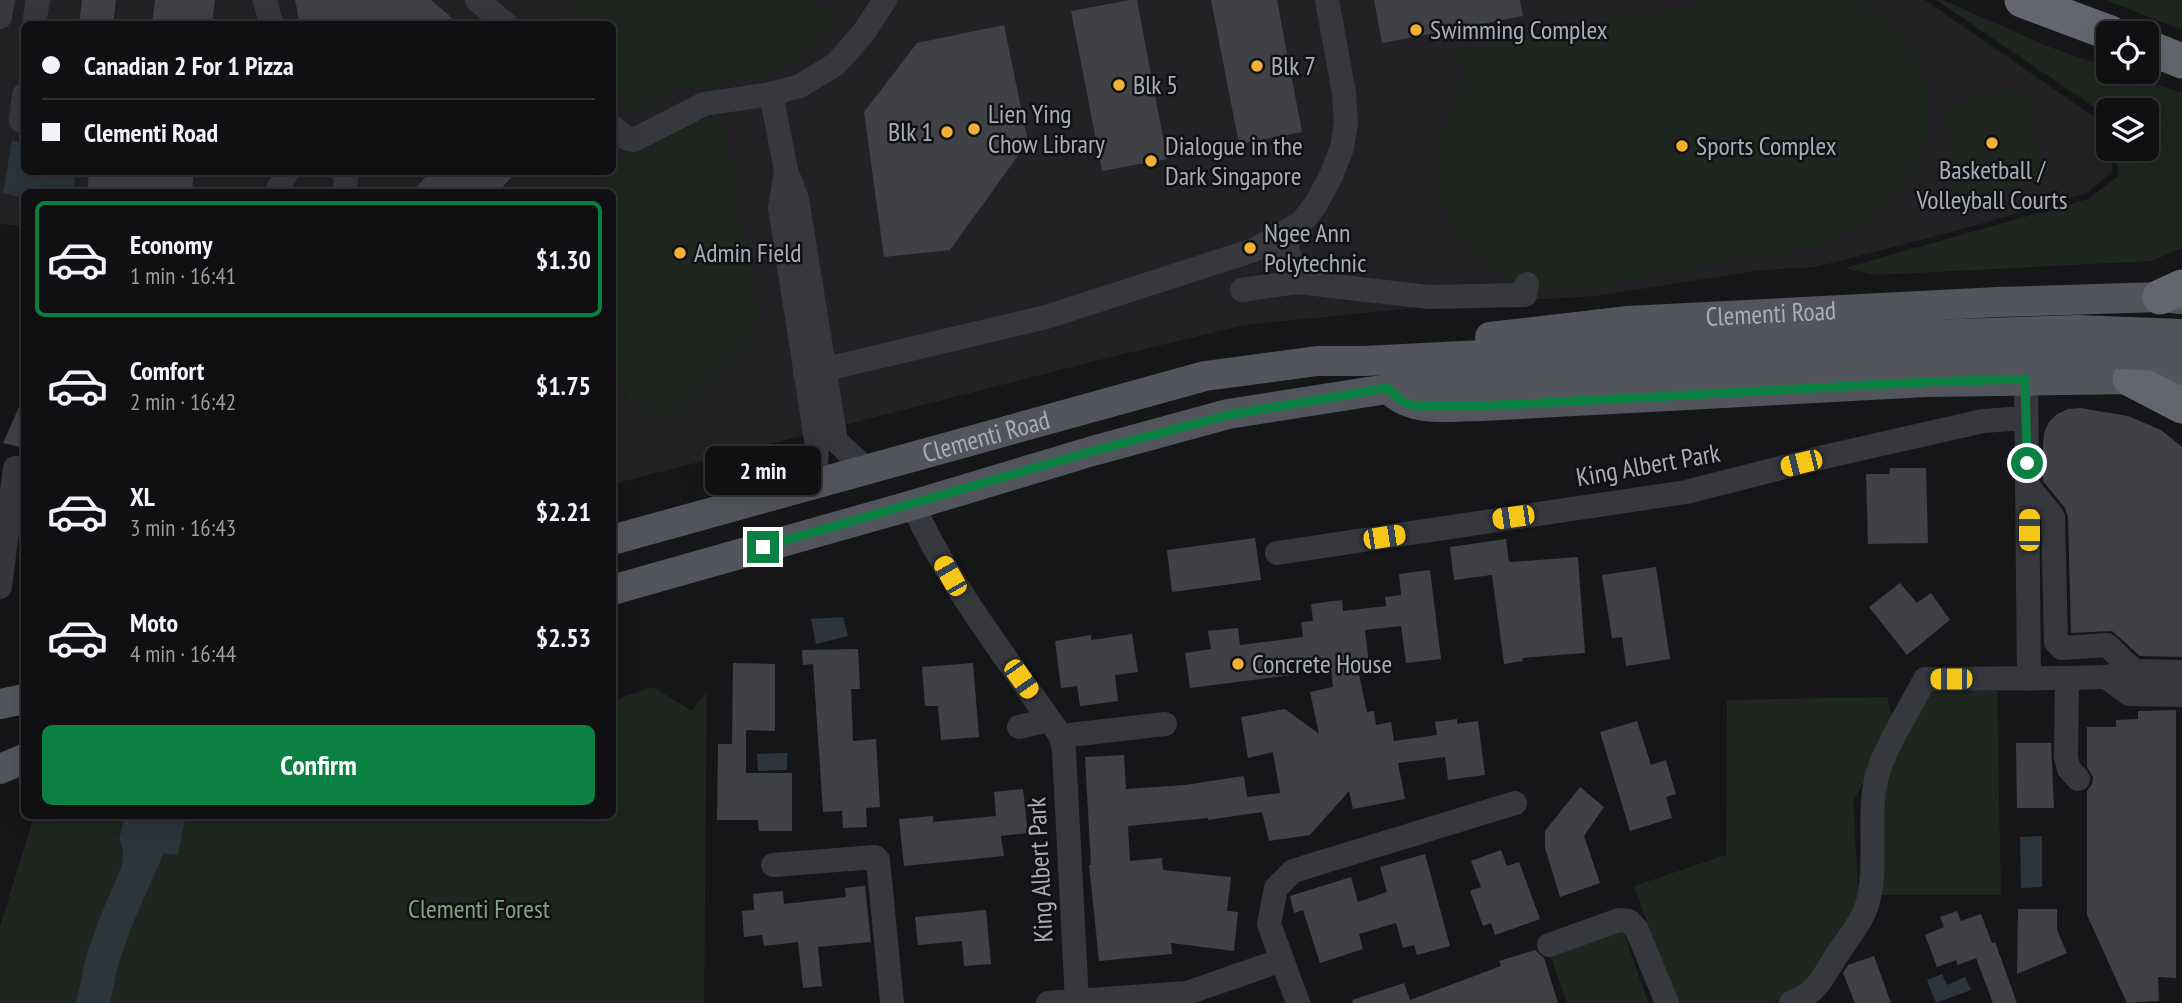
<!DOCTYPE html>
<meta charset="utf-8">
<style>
body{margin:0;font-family:"PT Sans Narrow",sans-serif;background:#1e1e20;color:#f1f3f6;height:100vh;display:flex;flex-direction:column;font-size:26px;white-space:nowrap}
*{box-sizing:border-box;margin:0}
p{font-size:23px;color:#9c9d9f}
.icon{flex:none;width:38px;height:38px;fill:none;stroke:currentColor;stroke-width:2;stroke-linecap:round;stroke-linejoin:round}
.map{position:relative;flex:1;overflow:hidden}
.sheet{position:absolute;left:21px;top:189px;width:595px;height:630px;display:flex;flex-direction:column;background:#101012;border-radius:10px;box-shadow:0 7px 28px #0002,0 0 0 2px #303032}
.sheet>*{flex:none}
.banner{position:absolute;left:21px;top:21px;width:595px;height:154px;border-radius:10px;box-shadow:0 7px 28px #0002,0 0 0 2px #303032;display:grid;align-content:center;height:154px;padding:0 21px;background:#101012}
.controls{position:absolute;left:2096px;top:21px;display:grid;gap:14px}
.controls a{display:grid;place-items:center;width:63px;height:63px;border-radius:10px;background:#101012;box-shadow:0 7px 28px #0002,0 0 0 2px #303032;font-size:35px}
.end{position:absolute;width:32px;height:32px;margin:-16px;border:9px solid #0b8043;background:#fff;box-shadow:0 0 0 4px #fff}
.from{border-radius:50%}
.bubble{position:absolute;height:49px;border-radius:10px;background:#101012;box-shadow:0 7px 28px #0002,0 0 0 2px #303032;font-size:23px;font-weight:700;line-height:49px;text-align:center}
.car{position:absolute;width:21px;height:42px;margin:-21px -10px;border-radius:9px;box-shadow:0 0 5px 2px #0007;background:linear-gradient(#f5c518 24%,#345 0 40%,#f5c518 0 76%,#345 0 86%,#f5c518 0)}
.banner b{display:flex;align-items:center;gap:24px;height:66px;font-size:26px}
.banner b+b{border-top:2px solid #303032}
.banner i{width:18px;height:18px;background:#f1f3f6}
ul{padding:12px 0 0;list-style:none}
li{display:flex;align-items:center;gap:21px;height:116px;margin:0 14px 10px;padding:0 7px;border:4px solid transparent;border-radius:10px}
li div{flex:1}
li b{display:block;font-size:26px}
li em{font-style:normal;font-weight:700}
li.active{border-color:#0b8043}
li>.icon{width:63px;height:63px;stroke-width:1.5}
.cta{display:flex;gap:14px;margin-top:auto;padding:14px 21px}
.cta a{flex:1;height:80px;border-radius:10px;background:#0b8043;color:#fff;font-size:28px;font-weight:700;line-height:80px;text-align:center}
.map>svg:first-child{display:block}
.built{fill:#222225;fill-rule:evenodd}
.green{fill:#1e261f}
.water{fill:#2c353c}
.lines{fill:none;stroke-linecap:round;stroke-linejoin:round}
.river{stroke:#2c353c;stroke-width:33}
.building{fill:#404145}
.minor{stroke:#37383d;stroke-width:24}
.major{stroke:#53555c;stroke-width:30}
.highway{stroke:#63666e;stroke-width:35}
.major-bridge{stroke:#53555c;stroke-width:30}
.route{stroke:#0b8043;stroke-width:9}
.poi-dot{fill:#f2b134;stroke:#111113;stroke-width:2.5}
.labels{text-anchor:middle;stroke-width:5;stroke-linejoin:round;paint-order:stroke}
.poi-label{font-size:26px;fill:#a8adb8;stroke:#111113;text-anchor:start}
.street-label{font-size:26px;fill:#a8adb8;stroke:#111113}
.park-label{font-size:26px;fill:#7fa381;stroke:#111113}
</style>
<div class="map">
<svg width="2182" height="1003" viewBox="0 0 2182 1003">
<rect width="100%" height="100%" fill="#161618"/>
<path class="built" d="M0,0H1925L2106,125L2113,171L2087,193L1959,230L1816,267L1761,270L1596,296L1445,305L1245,325L1103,359L613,484L612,192H24V226L0,224ZM24,24H612V172H24Z"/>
<g class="green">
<polygon points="577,0 663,0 676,22 665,0 786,0 843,11 824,36 778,72 758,79 733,80 697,89 684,88 660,96 636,113 613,90 612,24 558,24"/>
<path d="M1726,0H1855L1857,6C1873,16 1891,26 1904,41C1920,59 1931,90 1930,115C1928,171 1882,217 1833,239C1812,249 1783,250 1760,255C1701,267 1641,279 1582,290C1556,291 1527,289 1503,276C1471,258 1442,217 1437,180C1435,165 1438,147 1442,132C1446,114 1455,99 1464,83L1457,51Z"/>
<polygon points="1936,0 1943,0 2047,46 2109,68 2109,72 2121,72 2182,93 2182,248 2152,261 1876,275 1845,268 2088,199 2118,176 2115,149 2147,149 2147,110 2109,110 2109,117"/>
<polygon points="2106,0 2182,0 2182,30"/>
<polygon points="2023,87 2044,180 1961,199 1940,106"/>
<polygon points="721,115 761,323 670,420 632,404 613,370 612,192 590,192 645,134"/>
<path d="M653,687L692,711L707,691L704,1003H0V926L34,816H125L119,839C129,861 117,870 116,890C116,898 118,907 119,913C125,911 131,904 140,900L144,890L154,876L161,853L178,855L186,816H612L613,705L623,697Z"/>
<polygon points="1929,691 1997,691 2001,895 1878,895 1882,781"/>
<polygon points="1887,697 1894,722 1853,802 1859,903 1801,991 1771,1003 1677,1003 1634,886 1726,855 1727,700"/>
<polygon points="1623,930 1648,1003 1567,1003 1550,955"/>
</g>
<g class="water">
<polygon points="12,140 24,144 24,172 75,172 74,192 24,192 24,198 3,193"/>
<polygon points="843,617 848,636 816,644 811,619"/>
<polygon points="787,753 787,770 758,771 757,754"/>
<path d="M125,816H186L178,855L161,853L154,876L144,890L140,900C131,904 126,911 119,914C118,906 116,898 116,890C117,870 129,861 119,839Z"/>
<polygon points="2042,836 2042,887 2021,888 2020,837"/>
<polygon points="1942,974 1947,985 1965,977 1971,990 1936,1003 1927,980"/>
</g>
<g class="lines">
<polyline class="river" points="93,1003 103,957 119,914 147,850 156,816"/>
</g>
<g class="building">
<polygon points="82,0 116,0 113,24 79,24"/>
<polygon points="155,0 215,0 212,24 152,24"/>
<polygon points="295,0 431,0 459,24 300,24"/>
<polygon points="1130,0 1137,0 1167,159 1102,171 1071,11"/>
<polygon points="1211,0 1277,0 1302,132 1239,144"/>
<polygon points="1374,0 1520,0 1523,16 1382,43"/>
<polygon points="1004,25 1028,142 950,250 884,257 864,112 917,43"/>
<polygon points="89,172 194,172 192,192 87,192"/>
<polygon points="430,172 516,172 498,192 412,192"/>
<polygon points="24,396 24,448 3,443"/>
<polygon points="2080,408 2128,416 2161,430 2182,447 2182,657 2140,656 2112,631 2071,633 2068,517 2065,508 2043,481 2043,445 2044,433 2049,422 2057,414 2068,409"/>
<polygon points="1890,468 1926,468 1928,543 1868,544 1866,474 1889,474"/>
<polygon points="1255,538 1261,580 1172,592 1167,550"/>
<polygon points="1506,539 1509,562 1578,557 1585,653 1522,658 1523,661 1504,664 1492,575 1454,580 1450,547"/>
<polygon points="1656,567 1670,659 1626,666 1622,637 1612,638 1602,575"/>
<polygon points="1430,570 1441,659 1406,663 1401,626 1365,630 1369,664 1357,665 1367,712 1374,711 1376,725 1391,722 1394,741 1437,735 1435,722 1457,719 1457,724 1478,721 1485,775 1448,780 1445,757 1398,763 1405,799 1353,809 1349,791 1310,835 1269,841 1262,812 1208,820 1208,818 1128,826 1130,861 1162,858 1163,870 1231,877 1227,911 1238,912 1234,951 1171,943 1172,954 1099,961 1089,865 1091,865 1085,757 1124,755 1126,789 1185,785 1244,776 1247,797 1280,793 1273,752 1248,758 1241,717 1285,709 1319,734 1310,692 1333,687 1330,660 1290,664 1292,675 1190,688 1185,653 1211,649 1208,631 1238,628 1240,645 1303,637 1301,622 1313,621 1311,604 1342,600 1343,611 1386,606 1385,597 1401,595 1399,574"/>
<polygon points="1900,583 1917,603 1931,593 1950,620 1907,655 1869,607"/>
<polygon points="1132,634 1138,672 1115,675 1118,701 1080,706 1077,686 1061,688 1055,641 1091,635 1091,640"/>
<polygon points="858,649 860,689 851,689 853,741 876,739 880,807 866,808 867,827 843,828 842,811 823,812 813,664 803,665 802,650"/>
<polygon points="733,663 775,664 775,731 746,730 746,773 792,773 792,831 759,831 758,820 717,820 718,744 732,744"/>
<polygon points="973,663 979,737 941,740 938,706 925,706 922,667"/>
<polygon points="2176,710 2176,978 2158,977 2159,1001 2127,1003 2087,915 2087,791 2092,784 2093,777 2087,767 2087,727 2116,727 2116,720 2138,719 2138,711"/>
<polygon points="1637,721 1651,765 1666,760 1676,794 1666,797 1672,818 1630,831 1600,732"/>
<polygon points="2016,743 2051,743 2054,808 2017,808"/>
<polygon points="1580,787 1604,807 1584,836 1600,883 1560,897 1545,848 1545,831"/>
<polygon points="1023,789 1028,833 1001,836 1004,856 904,866 899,819 933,816 933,822 996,816 994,792"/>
<polygon points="1501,850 1507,866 1519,862 1540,919 1495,935 1491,923 1483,926 1470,891 1481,887 1471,861"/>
<polygon points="1425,854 1450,946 1417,955 1414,945 1403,948 1396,923 1359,934 1363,949 1320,963 1303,910 1294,913 1290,896 1351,877 1358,902 1387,892 1380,867"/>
<polygon points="865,886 871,942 818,947 822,986 803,988 798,942 764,946 762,935 744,937 742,911 754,910 753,894 783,891 784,904 846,897 845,888"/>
<polygon points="2018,909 2057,909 2057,930 2067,953 2017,974"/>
<polygon points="986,910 991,964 964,966 962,941 918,945 915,917"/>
<polygon points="1957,911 1961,921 1981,914 1992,943 1995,942 2017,1003 1993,1003 1976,958 1958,965 1956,960 1937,967 1925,935 1944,927 1940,917"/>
<polygon points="1535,950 1544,958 1558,1003 1353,1003 1352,1000 1404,983 1410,1000 1501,966 1499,961"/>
<polygon points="1874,956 1891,1003 1855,1003 1843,973 1848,965"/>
</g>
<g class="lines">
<g class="minor">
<polyline points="265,0 271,24"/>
<polyline points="477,0 506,24"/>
<polyline points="0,17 3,0"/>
<polyline points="34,24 38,0"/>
<polyline points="771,94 786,170 797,199 836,441 865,468"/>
<polyline points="21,121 24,95"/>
<polyline points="612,126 626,138 634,140 704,104 771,94 800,86 836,64 864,32 885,0"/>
<polyline points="786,171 780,208 817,446 815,482"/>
<polyline points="343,172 346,180 344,192"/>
<polyline points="276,192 287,172"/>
<polyline points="1283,235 1298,282"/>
<polyline points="1242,290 1298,282 1429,297 1525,295 1527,284"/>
<polyline points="805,374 1046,317 1254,250 1301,223 1316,204 1331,176 1342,148 1346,122 1344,93 1327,0"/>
<polyline points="2026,379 2029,679"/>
<polyline points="2028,486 2053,517 2056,642 2062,648 2107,645 2134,671"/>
<path d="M913,505C951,589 1009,661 1061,736L1064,751L1077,1001"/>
<polyline points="1277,553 1686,492 1824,457 1983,421 2026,418"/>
<polyline points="0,587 15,468"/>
<polyline points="2106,677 2129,694 2182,695"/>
<polyline points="2067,678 2066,757 2069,769 2078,779"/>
<polyline points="1019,727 1049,720"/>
<polyline points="1061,736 1165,724"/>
<polyline points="773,865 875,857 878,860 892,1003"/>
<polyline points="1549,945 1619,920 1629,921 1637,930 1667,1003"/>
<polyline points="1048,1003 1187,993 1282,960"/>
<polyline points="1298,1003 1269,924 1276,888 1293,871 1515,803"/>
<path d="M1791,1003C1816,993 1822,979 1835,958C1845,942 1859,926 1866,908C1879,872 1867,819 1876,780C1882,752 1911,706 1925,679L2067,678L2106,677L2133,671L2182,672"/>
</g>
<g class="major">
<path id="s1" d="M1490,337L1628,321L1998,302L2160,297L2182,299"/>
<path d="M1393,393C1416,413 1452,406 1482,406L1926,382L2130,379L2182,383"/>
<path id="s2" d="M612,540L1205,376L1317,361H1364L1778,340"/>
<polyline points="612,590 913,505 1089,452 1228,414 1387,389 1784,361"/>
<polyline points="0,704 24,699"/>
<polyline points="0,769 24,759"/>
</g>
<g class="highway">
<polyline points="2022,0 2110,33"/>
<polyline points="2147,47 2182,61"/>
<polyline points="2160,297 2182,287"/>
<polyline points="2130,379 2182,406"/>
</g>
<g class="major-bridge">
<polyline points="1778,340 2076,330 2182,334"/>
<polyline points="1784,361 2082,352 2182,357"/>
</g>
</g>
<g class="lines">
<polyline class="route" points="763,547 1089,452 1228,415 1387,388 1403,402 1415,406 1482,406 1926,382 2025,379 2027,463"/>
</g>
<g class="poi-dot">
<circle cx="1416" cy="30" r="7"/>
<circle cx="1257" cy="66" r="7"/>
<circle cx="1119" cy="85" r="7"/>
<circle cx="974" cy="129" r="7"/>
<circle cx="947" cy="132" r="7"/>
<circle cx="1992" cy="143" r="7"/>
<circle cx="1682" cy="146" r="7"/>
<circle cx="1151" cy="161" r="7"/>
<circle cx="1250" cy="248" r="7"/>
<circle cx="680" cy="253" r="7"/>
<circle cx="1238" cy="664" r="7"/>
</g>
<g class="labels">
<g class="poi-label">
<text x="1430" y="39">Swimming Complex</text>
<text x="1271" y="75">Blk 7</text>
<text x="1133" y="94">Blk 5</text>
<text x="988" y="123">Lien Ying<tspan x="988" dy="30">Chow Library</tspan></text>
<text x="933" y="141" text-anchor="end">Blk 1</text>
<text x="1165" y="155">Dialogue in the<tspan x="1165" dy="30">Dark Singapore</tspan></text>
<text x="1696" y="155">Sports Complex</text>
<text x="1992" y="179" text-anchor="middle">Basketball /<tspan x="1992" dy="30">Volleyball Courts</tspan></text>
<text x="1264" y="242">Ngee Ann<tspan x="1264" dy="30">Polytechnic</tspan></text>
<text x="694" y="262">Admin Field</text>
<text x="1252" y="673">Concrete House</text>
</g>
<g class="street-label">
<text dy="9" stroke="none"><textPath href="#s1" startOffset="282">Clementi Road</textPath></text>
<text dy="9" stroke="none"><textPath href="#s2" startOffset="388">Clementi Road</textPath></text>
<text transform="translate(1648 465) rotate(-10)" y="9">King Albert Park</text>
<text transform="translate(1040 870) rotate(-93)" y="9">King Albert Park</text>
</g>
<g class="park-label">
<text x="479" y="918">Clementi Forest</text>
</g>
</g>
</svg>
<div class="controls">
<a><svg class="icon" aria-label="locate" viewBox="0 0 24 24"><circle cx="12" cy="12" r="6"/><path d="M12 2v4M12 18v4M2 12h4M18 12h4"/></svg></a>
<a><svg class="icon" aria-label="layers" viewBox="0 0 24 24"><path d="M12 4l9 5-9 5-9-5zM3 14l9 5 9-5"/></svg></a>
</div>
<i class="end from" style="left:2027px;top:463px"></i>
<i class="end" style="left:763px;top:547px"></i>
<div class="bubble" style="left:705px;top:446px;width:116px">2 min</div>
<i class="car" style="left:1801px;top:463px;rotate:256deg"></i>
<i class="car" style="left:1513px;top:517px;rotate:262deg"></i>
<i class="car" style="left:2029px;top:530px;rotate:0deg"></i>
<i class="car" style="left:1384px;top:537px;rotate:81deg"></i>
<i class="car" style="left:950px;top:576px;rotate:330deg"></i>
<i class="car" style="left:1021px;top:679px;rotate:145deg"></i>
<i class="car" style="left:1951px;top:679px;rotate:270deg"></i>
<div class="banner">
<b><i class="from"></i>Canadian 2 For 1 Pizza</b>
<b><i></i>Clementi Road</b>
</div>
<section class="sheet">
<ul>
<li class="active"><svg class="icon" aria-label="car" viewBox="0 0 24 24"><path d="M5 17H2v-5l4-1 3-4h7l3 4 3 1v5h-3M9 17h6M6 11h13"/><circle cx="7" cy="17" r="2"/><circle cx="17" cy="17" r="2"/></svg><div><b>Economy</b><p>1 min · 16:41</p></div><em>$1.30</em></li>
<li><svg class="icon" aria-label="car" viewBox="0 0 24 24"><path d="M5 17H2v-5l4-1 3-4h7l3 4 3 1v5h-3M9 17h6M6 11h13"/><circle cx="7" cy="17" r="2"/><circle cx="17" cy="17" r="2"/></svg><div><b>Comfort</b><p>2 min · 16:42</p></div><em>$1.75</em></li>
<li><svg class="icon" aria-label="car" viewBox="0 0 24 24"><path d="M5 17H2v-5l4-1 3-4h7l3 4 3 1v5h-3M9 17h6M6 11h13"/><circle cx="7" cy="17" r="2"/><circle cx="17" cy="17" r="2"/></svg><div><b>XL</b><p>3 min · 16:43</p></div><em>$2.21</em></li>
<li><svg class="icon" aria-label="car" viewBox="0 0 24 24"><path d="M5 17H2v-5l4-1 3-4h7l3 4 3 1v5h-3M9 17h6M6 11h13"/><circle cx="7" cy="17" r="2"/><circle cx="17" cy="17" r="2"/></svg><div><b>Moto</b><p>4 min · 16:44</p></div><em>$2.53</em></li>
</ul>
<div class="cta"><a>Confirm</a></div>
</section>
</div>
